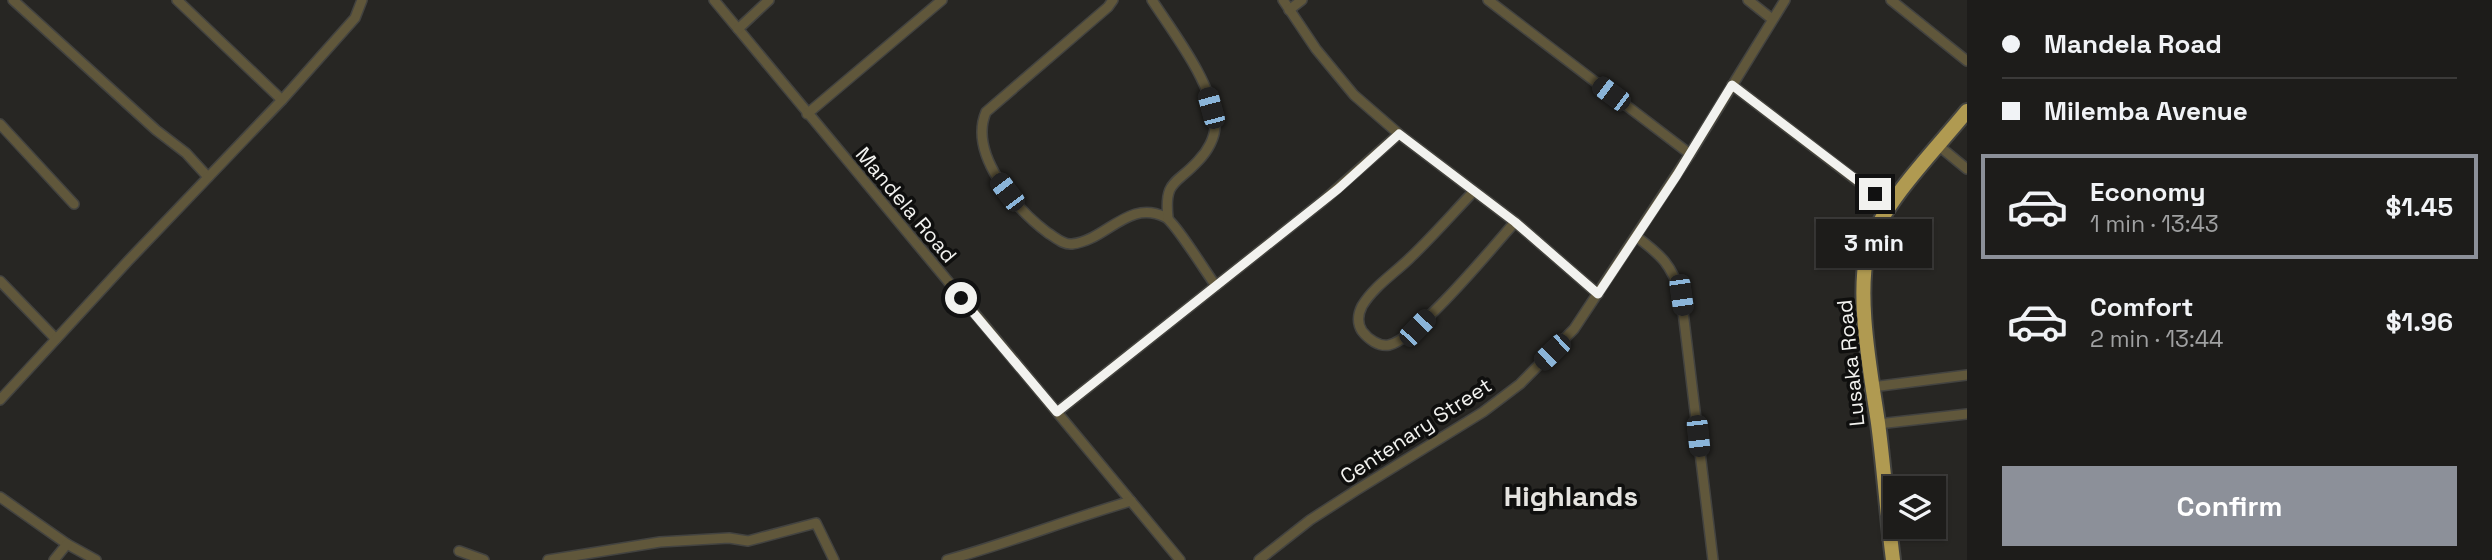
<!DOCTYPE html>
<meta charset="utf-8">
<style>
body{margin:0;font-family:"Space Grotesk",sans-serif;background:#2a2927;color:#f1f3f6;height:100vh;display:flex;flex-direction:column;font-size:26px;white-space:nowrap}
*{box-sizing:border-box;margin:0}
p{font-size:23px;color:#a0a1a2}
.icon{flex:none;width:38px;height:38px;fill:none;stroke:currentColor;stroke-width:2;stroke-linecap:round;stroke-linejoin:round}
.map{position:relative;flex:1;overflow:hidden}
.side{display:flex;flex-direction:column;background:#1d1c1a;width:525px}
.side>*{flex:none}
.top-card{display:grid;align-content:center;height:154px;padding:0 35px;background:#1d1c1a}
.tools{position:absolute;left:1883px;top:476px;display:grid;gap:14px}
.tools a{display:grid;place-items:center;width:63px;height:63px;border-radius:0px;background:#1d1c1a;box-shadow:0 2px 5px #0004,0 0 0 2px #3b3a39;font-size:35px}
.end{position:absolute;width:32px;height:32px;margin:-16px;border:9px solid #f2f2ef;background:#111;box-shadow:0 0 0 4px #111}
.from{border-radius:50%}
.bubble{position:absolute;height:49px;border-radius:0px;background:#1d1c1a;box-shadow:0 2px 5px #0004,0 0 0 2px #3b3a39;font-size:23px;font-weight:700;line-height:49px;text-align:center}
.car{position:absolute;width:21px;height:42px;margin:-21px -10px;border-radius:9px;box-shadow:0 0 5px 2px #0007;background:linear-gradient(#222 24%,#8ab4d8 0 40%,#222 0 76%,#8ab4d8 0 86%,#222 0)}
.top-card b{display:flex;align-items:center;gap:24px;height:66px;font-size:26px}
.top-card b+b{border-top:2px solid #3b3a39}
.top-card i{width:18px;height:18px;background:#f1f3f6}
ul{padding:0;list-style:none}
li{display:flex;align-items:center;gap:21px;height:105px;margin:0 14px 10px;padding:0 21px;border:4px solid transparent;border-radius:0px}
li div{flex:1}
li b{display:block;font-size:26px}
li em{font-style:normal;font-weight:700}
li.selected{border-color:#8c9099}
li>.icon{width:63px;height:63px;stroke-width:1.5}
.button{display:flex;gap:14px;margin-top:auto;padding:14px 35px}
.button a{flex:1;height:80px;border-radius:0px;background:#8c9099;color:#fff;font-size:28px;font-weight:700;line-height:80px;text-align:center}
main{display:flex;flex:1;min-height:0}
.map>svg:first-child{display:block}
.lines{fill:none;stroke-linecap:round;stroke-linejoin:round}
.minor-casing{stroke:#434340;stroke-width:12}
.highway-casing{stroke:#434340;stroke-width:18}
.minor{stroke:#60573b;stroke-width:9}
.highway{stroke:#b09a51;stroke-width:14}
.route{stroke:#f2f2ef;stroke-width:9}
.labels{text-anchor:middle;stroke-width:7;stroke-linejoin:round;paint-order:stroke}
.street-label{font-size:21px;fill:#f2f2ef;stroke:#0f0f0e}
.district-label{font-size:28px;font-weight:bold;fill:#e5e4e0;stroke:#0f0f0e}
</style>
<main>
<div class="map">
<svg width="1967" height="560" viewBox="0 0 1967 560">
<rect width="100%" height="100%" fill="#272623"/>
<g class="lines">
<defs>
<g id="minor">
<polyline points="13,0 156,130 186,153 208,177"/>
<polyline points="177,0 282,100"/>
<polyline points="714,0 1180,560"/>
<path d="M1113,0L1108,7L986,112C968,154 1016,209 1048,233C1055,237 1063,245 1072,244C1107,240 1128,199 1165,217C1175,222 1207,274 1216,286"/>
<path d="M1152,0C1174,34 1212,82 1215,123C1216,137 1207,152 1198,161C1176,185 1164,180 1168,218"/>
<polyline points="1283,0 1316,49 1354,95 1399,134 1515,222 1598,294"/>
<polyline points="1488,0 1690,154"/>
<polyline points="1748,0 1772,19"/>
<polyline points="1891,0 1967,61"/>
<polyline points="1289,10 1302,0"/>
<polyline points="738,29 769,0"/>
<polyline points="1732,85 1890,206"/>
<polyline points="807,114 942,0"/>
<polyline points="0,124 74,204"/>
<polyline points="1939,146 1967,169"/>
<path d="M1474,191C1453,213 1433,236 1411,257C1395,273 1374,286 1362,306C1358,314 1357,323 1362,331C1368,339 1379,347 1389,345C1417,339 1493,247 1515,222"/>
<path d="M1637,237C1662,256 1671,264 1681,295L1713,560"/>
<polyline points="0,281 56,339"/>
<polyline points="1872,387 1967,375"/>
<polyline points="0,400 128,261 282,100 355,18 362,0"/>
<polyline points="1057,412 1324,200 1399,134"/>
<polyline points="1878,424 1967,414"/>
<polyline points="0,497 67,544 96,560"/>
<polyline points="459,551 484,560"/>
<polyline points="54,560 67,544"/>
<polyline points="548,560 660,542 729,538 748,541 816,523 834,560"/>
<path d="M947,560C1009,543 1069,519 1131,501"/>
<polyline points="1259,560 1310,520 1355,491 1483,412 1520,384 1574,329 1690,154 1785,0"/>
</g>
<path id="highway" d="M1893,560C1887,514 1884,468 1878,423C1871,375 1854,288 1870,243C1886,199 1937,148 1967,111"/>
</defs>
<use href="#minor" class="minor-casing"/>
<use href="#highway" class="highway-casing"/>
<use href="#minor" class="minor"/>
<use href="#highway" class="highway"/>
</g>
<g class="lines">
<polyline class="route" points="961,298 1057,412 1338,189 1399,134 1515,222 1598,294 1677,175 1732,85 1875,194"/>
</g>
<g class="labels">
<g class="street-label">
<text transform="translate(906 205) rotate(50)" y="7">Mandela Road</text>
<text transform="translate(1851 363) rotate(-96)" y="7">Lusaka Road</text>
<text transform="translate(1416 431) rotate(-33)" y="7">Centenary Street</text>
</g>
<g class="district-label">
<text x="1571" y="506">Highlands</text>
</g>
</g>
</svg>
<div class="tools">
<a><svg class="icon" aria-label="layers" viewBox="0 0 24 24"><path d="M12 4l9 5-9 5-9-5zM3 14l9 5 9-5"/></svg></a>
</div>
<i class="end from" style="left:961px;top:298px"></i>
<i class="end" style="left:1875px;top:194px"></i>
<div class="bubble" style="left:1816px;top:219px;width:116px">3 min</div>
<i class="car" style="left:1611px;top:94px;rotate:307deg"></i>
<i class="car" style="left:1211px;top:108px;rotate:345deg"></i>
<i class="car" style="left:1007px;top:192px;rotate:323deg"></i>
<i class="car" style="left:1681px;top:295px;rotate:172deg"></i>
<i class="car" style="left:1417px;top:328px;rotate:44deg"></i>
<i class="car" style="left:1552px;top:352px;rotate:226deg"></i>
<i class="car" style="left:1698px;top:436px;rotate:174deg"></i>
</div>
<section class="side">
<div class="top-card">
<b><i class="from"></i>Mandela Road</b>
<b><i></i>Milemba Avenue</b>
</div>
<ul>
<li class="selected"><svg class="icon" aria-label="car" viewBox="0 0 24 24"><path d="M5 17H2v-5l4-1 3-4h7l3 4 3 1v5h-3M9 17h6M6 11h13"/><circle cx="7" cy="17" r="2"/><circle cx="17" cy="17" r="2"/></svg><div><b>Economy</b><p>1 min · 13:43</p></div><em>$1.45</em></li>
<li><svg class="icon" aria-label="car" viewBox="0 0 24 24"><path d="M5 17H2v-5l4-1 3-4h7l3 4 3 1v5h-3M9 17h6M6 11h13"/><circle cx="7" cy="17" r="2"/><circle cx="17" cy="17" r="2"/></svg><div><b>Comfort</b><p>2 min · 13:44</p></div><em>$1.96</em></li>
</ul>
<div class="button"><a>Confirm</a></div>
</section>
</main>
